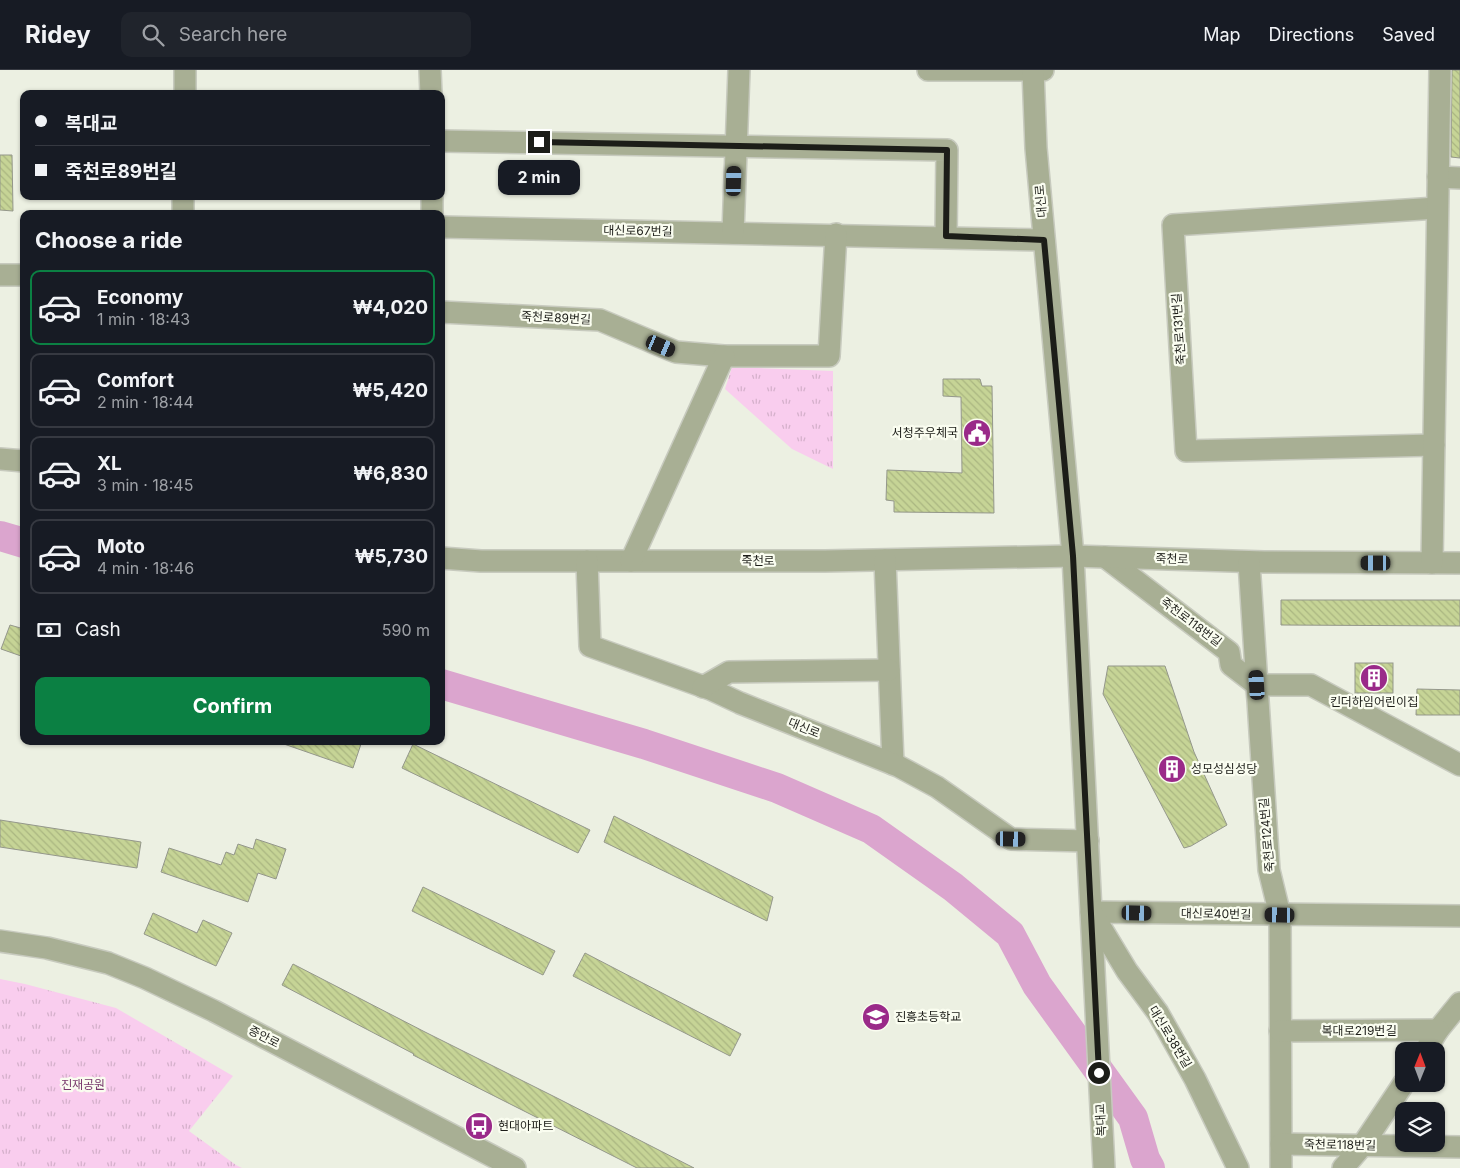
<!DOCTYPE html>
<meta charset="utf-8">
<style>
body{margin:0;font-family:Inter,"Noto Sans KR",sans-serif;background:#20242c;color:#f1f3f6;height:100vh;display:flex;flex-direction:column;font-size:19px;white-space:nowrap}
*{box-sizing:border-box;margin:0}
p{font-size:16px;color:#9ea1a6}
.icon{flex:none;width:28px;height:28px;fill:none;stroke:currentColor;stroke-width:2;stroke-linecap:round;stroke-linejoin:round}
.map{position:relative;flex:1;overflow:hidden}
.details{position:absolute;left:20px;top:140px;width:425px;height:535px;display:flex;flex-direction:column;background:#171b24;border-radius:10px;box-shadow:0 1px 4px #0004}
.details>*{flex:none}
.banner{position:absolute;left:20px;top:20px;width:425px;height:110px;border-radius:10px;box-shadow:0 1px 4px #0004;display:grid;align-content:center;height:110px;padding:0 15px;background:#171b24}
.needle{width:32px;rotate:1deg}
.fabs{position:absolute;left:1395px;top:972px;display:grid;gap:10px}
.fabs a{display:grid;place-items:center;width:50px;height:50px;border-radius:10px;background:#171b24;box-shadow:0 1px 4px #0004;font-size:25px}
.end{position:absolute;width:22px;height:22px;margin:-11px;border:6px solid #1c1d18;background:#fff;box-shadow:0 0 0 2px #fff}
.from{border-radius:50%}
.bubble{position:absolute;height:35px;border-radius:10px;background:#171b24;box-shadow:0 1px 4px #0004;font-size:16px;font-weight:700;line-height:35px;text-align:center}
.car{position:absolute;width:15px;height:30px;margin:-15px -8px;border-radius:6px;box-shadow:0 0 4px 1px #0007;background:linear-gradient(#222 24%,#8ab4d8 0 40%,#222 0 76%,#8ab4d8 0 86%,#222 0)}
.banner b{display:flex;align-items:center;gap:18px;height:48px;font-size:19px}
.banner b+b{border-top:1px solid #363941}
.banner i{width:12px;height:12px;background:#f1f3f6}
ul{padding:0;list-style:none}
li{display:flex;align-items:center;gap:15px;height:75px;margin:0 10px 8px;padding:0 5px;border:2px solid #363941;border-radius:10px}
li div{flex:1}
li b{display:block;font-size:19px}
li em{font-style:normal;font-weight:700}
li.on{border-color:#0b8043}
li>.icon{width:45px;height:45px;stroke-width:1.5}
h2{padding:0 15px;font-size:22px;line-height:60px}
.pay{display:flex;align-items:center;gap:12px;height:55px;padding:0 15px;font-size:19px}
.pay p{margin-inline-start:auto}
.button{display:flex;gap:10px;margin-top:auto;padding:10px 15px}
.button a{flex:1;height:58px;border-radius:10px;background:#0b8043;color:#fff;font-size:20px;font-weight:700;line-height:58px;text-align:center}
header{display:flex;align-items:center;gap:30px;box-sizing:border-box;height:70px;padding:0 25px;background:#171b24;border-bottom:1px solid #363941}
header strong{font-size:24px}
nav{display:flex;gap:28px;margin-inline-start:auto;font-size:18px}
.search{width:350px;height:45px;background:#20242c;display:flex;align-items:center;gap:12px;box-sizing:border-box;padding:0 18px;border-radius:10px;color:#9ea1a6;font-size:19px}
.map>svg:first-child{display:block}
.park{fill:url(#park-tufts)}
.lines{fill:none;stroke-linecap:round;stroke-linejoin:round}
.river{stroke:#dba5ce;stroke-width:30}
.building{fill:url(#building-back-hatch);stroke:#94978b}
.minor-casing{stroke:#c7cabe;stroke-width:24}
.minor{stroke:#a8af94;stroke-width:21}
.route{stroke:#1c1d18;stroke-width:6}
.labels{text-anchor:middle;stroke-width:4.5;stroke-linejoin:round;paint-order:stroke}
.street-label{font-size:12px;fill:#1c1d18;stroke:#fafdf0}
.poi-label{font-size:12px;fill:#1c1d18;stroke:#fafdf0;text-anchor:start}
.park-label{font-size:12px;fill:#78386c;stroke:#fafdf0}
</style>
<header>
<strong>Ridey</strong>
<div class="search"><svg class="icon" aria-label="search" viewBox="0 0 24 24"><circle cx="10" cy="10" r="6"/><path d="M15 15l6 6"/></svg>Search here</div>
<nav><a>Map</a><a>Directions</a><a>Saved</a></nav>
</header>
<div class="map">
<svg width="1460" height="1098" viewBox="0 0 1460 1098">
<defs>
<pattern id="park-tufts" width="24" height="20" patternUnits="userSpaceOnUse" patternTransform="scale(1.25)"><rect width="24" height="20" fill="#f9cdee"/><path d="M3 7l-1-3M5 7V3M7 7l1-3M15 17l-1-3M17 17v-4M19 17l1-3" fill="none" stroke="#d5b0cb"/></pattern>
<pattern id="building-back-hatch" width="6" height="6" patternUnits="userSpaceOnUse" patternTransform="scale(1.25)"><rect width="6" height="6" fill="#c6d496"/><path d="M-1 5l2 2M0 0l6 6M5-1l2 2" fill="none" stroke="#aab681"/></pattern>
</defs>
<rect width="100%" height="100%" fill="#ecf0e2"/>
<g class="park">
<polygon points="732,297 833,301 833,399 792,379 725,319"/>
<polygon points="0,909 25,914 116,938 233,1006 189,1061 236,1095 242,1098 0,1098"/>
</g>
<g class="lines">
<g class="river">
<polyline points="0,466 24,473"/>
<polyline points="441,614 644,674 777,718 871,759 953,817 1010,864 1037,915 1133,1048 1145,1089 1150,1098"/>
</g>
</g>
<g class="building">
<polygon points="1452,0 1460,0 1460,88 1451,87"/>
<polygon points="0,85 12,85 13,141 0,140"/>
<polygon points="943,309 980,309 982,316 992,316 994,443 894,442 894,431 886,430 887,400 962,403 961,327 943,326"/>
<polygon points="1281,530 1460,530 1460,556 1281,555"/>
<polygon points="10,555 24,559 24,587 1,579"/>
<rect x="1355" y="593" width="38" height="30"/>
<polygon points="1108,596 1165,596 1194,682 1227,755 1191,776 1184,778 1103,624"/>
<polygon points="1417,619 1460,620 1460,645 1416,645"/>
<polygon points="281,671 355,671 361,674 353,698 281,673"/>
<polygon points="413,674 590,760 578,783 402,698"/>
<polygon points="614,746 773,827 767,851 604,772"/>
<polygon points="0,750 141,772 137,798 0,777"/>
<polygon points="256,769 286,779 276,809 258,803 248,832 161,802 169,778 221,795 226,782 234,785 238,774 253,779"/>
<polygon points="423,817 555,881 543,905 412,841"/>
<polygon points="153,843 197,863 203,850 232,863 216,896 144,864"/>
<polygon points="585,883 741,964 730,986 573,906"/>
<polygon points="293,894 425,962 557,1028 694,1098 637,1098 413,985 414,984 282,915"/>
</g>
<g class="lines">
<defs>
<g id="minor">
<polyline points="430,0 431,24"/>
<polyline points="928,0 1043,0"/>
<polyline points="1033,0 1036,78 1073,486 1104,1098"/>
<polyline points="185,24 185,0"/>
<polyline points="441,71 947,80 946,167"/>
<polyline points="1438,107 1460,108"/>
<polyline points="432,126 432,144"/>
<polyline points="183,144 183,126"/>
<polyline points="441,157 1044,170"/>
<polyline points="733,163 739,0"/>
<polyline points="0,205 24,205"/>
<polyline points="441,242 600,250 676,282 724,286 829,286 836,164"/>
<polyline points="1434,375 1186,381 1173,155 1437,138"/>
<polyline points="0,389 24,391"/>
<polyline points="1105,487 1229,582 1231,595 1257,615 1311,615 1460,695"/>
<polyline points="441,488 481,491 825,491 1073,486 1264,492 1460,493"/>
<polyline points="885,490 893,694"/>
<polyline points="587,491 590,576 710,619 740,633 898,696 937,717 1011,769 1088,771"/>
<polyline points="631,491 724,286"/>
<polyline points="1249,492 1269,800 1280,845 1281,1098"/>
<polyline points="1432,493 1440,0"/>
<polyline points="703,617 729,602 889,600"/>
<polyline points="1091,842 1460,846"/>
<polyline points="1092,843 1127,901 1158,943 1195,1009 1238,1098"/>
<polyline points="0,871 47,878 108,893 145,908 214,941 515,1098"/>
<polyline points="1438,960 1460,933"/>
<polyline points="1280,961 1438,960 1425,981"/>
<polyline points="1281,1074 1460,1077"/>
<polyline points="1343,1098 1362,1076 1404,1013"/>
</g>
</defs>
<use href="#minor" class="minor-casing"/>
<use href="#minor" class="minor"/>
</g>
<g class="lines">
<polyline class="route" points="539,72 947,80 946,166 1044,170 1073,486 1099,1003"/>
</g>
<defs>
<symbol id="civic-disc" viewBox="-11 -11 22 22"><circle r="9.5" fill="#9a2a89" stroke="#fafdf0"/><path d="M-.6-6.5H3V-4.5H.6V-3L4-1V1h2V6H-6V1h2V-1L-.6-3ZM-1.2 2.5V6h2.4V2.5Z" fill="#fff"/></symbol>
<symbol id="building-disc" viewBox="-11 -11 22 22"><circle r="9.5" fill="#9a2a89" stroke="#fafdf0"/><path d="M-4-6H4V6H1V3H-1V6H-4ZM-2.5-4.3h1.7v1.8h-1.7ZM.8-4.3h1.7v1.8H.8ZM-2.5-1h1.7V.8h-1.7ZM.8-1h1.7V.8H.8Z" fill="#fff"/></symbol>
<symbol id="school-disc" viewBox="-11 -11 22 22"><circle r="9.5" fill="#9a2a89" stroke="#fafdf0"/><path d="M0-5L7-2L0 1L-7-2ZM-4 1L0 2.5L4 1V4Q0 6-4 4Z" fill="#fff"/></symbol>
<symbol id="bus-disc" viewBox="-11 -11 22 22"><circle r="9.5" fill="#9a2a89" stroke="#fafdf0"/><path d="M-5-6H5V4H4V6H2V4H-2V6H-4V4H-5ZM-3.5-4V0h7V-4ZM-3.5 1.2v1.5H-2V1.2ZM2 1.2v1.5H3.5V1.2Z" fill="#fff"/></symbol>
</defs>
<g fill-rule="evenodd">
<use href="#civic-disc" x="961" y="347" width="32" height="32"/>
<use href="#building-disc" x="1358" y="592" width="32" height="32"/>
<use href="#building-disc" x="1156" y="683" width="32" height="32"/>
<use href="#school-disc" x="860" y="931" width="32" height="32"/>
<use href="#bus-disc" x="463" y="1040" width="32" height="32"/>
</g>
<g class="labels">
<g class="street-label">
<text transform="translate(1041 131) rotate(-95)" y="4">대신로</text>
<text transform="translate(638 161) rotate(1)" y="4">대신로67번길</text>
<text transform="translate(556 248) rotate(3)" y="4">죽천로89번길</text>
<text transform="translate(1179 259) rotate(-94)" y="4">죽천로131번길</text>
<text transform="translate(1172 489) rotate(2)" y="4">죽천로</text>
<text x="758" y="495">죽천로</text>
<text transform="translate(1191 552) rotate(37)" y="4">죽천로118번길</text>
<text transform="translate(804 658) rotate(22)" y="4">대신로</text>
<text transform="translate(1267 765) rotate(-95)" y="4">죽천로124번길</text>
<text transform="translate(1216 844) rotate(1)" y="4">대신로40번길</text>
<text x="1359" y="965">복대로219번길</text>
<text transform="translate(264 967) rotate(27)" y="4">증안로</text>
<text transform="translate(1170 967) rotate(59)" y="4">대신로38번길</text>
<text transform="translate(1101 1050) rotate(-93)" y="4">복대교</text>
<text transform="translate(1340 1075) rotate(1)" y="4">죽천로118번길</text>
</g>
<g class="poi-label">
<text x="958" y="367" text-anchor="end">서청주우체국</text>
<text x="1374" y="636" text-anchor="middle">킨더하임어린이집</text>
<text x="1191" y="703">성모성심성당</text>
<text x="895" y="951">진흥초등학교</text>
<text x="498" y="1060">현대아파트</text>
</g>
<g class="park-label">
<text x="83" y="1019">진재공원</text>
</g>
</g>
</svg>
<div class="fabs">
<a><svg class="needle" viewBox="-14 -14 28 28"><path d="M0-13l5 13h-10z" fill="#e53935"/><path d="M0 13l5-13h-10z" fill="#9ea1a6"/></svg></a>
<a><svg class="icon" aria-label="layers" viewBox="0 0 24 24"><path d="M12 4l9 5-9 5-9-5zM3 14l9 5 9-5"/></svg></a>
</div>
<i class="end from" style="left:1099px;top:1003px"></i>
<i class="end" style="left:539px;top:72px"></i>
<div class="bubble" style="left:498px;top:90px;width:82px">2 min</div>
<i class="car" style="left:734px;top:111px;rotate:2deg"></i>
<i class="car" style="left:661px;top:276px;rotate:113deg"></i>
<i class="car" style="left:1376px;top:493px;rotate:270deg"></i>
<i class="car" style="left:1257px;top:615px;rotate:356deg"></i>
<i class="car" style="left:1011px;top:769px;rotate:91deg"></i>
<i class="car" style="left:1137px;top:843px;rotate:91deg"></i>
<i class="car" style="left:1280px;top:845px;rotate:271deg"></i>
<div class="banner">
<b><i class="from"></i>복대교</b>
<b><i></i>죽천로89번길</b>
</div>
<section class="details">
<h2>Choose a ride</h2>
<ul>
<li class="on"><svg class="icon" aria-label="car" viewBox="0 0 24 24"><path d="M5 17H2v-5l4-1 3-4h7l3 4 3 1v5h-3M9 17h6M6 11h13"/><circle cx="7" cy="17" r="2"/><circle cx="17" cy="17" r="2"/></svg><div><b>Economy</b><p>1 min · 18:43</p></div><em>₩4,020</em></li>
<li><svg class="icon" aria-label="car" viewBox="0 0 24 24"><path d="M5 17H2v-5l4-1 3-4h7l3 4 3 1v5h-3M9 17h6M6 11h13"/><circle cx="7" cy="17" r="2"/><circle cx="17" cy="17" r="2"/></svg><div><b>Comfort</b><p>2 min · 18:44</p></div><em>₩5,420</em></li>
<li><svg class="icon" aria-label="car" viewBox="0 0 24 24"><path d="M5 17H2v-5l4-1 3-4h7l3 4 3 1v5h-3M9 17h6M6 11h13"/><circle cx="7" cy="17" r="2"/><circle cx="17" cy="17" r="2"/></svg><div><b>XL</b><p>3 min · 18:45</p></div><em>₩6,830</em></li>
<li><svg class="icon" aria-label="car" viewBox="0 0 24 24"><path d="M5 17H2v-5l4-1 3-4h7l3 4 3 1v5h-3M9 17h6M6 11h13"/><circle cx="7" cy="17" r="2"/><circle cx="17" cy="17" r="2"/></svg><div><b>Moto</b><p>4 min · 18:46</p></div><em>₩5,730</em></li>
</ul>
<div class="pay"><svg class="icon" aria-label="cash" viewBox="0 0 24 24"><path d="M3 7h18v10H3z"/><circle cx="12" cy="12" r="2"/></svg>Cash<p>590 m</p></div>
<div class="button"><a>Confirm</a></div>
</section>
</div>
